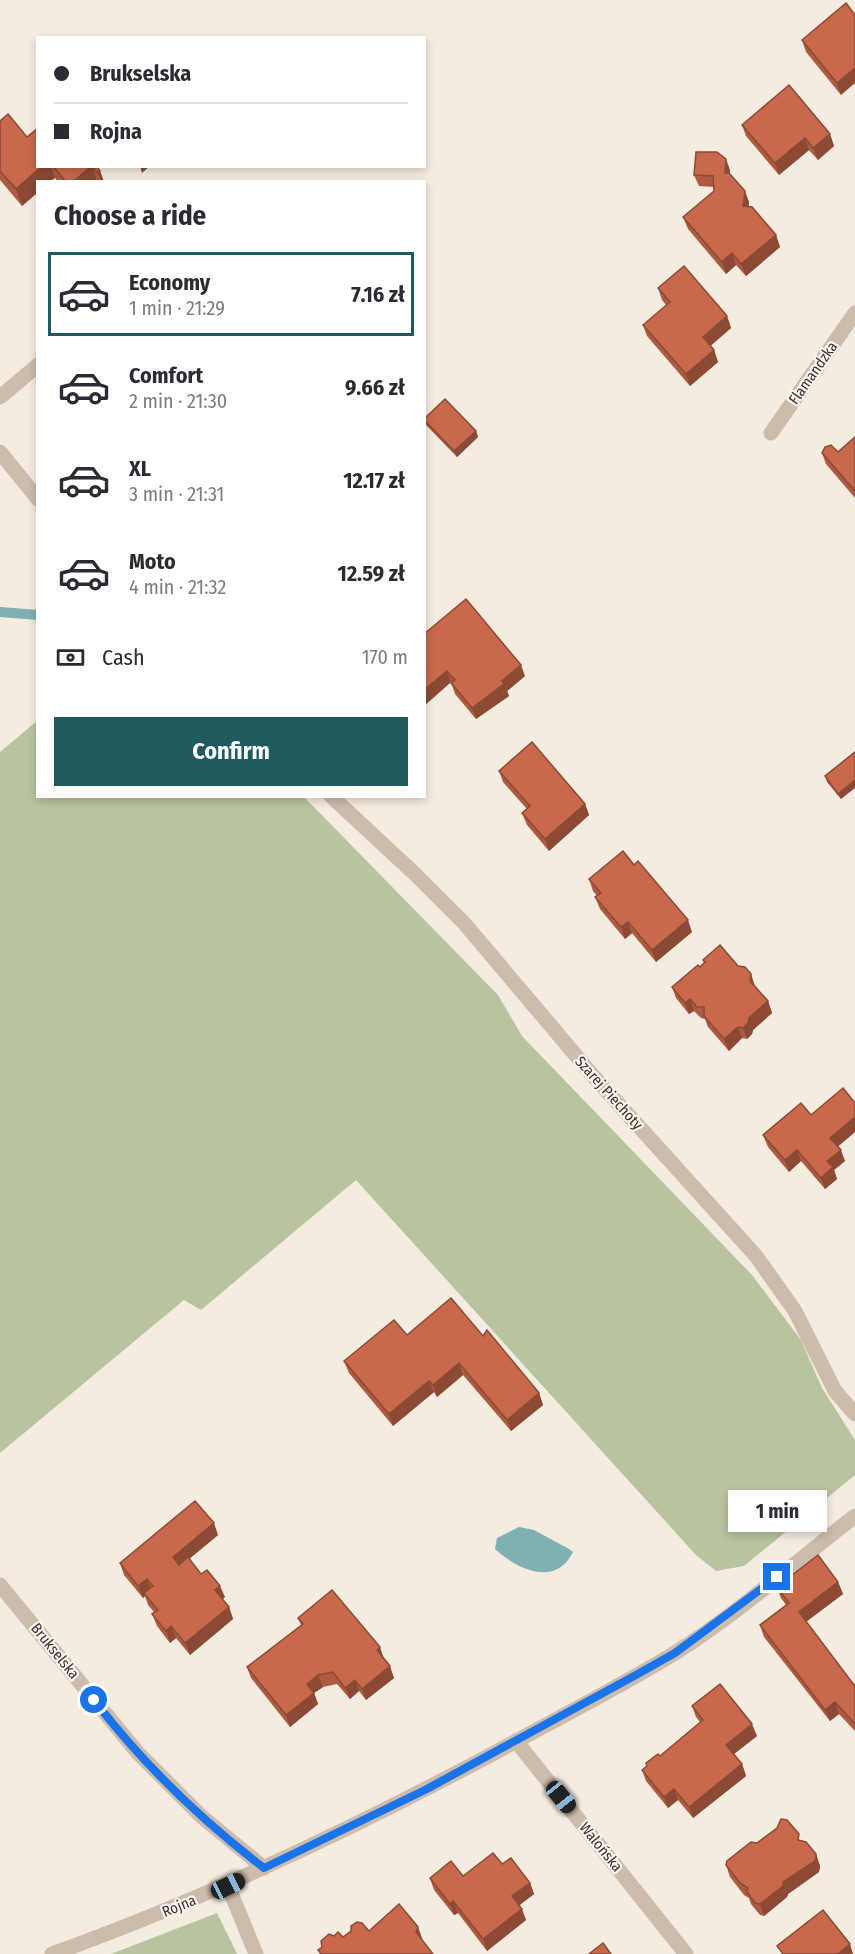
<!DOCTYPE html>
<meta charset="utf-8">
<style>
body{margin:0;font-family:"Fira Sans Condensed",sans-serif;background:#f7f7f7;color:#2b2b33;height:100vh;display:flex;flex-direction:column;font-size:22px;white-space:nowrap}
*{box-sizing:border-box;margin:0}
p{font-size:20px;color:#7c7c81}
.icon{flex:none;width:33px;height:33px;fill:none;stroke:currentColor;stroke-width:2;stroke-linecap:round;stroke-linejoin:round}
.map{position:relative;flex:1;overflow:hidden}
.side{position:absolute;left:36px;top:180px;width:390px;height:618px;display:flex;flex-direction:column;background:#fff;border-radius:0px;box-shadow:0 3px 9px #0003}
.side>*{flex:none}
.banner{position:absolute;left:36px;top:36px;width:390px;height:132px;border-radius:0px;box-shadow:0 3px 9px #0003;display:grid;align-content:center;height:132px;padding:0 18px;background:#fff}
.end{position:absolute;width:27px;height:27px;margin:-14px;border:8px solid #1a73e8;background:#fff;box-shadow:0 0 0 3px #fff}
.from{border-radius:50%}
.bubble{position:absolute;height:42px;border-radius:0px;background:#fff;box-shadow:0 3px 9px #0003;font-size:20px;font-weight:700;line-height:42px;text-align:center}
.car{position:absolute;width:18px;height:36px;margin:-18px -9px;border-radius:8px;box-shadow:0 0 4px 2px #0007;background:linear-gradient(#222 24%,#8ab4d8 0 40%,#222 0 76%,#8ab4d8 0 86%,#222 0)}
.banner b{display:flex;align-items:center;gap:21px;height:57px;font-size:22px}
.banner b+b{border-top:2px solid #e1e1e2}
.banner i{width:15px;height:15px;background:#2b2b33}
ul{padding:0;list-style:none}
li{display:flex;align-items:center;gap:18px;height:84px;margin:0 12px 9px;padding:0 6px;border:3px solid transparent;border-radius:0px}
li div{flex:1}
li b{display:block;font-size:22px}
li em{font-style:normal;font-weight:700}
li.selected{border-color:#1f5a5e}
li>.icon{width:54px;height:54px;stroke-width:1.5}
h2{padding:0 18px;font-size:27px;line-height:72px}
.pay{display:flex;align-items:center;gap:15px;height:66px;padding:0 18px;font-size:22px}
.pay p{margin-inline-start:auto}
.action{display:flex;gap:12px;margin-top:auto;padding:12px 18px}
.action a{flex:1;height:69px;border-radius:0px;background:#1f5a5e;color:#fff;font-size:24px;font-weight:700;line-height:69px;text-align:center}
.map>svg:first-child{display:block}
.green{fill:#b8c4a0}
.water{fill:#7fb0b2}
.lines{fill:none;stroke-linecap:round;stroke-linejoin:round}
.stream{stroke:#7fb0b2;stroke-width:10}
.service{stroke:#cdbbac;stroke-width:15}
.minor{stroke:#cdbbac;stroke-width:15}
.wall{fill:#ac5a40}
.shaded-wall{fill:#8c4a34}
.building{fill:#c8694b;stroke:#8c4a34;stroke-width:1.5}
.route{stroke:#1a73e8;stroke-width:8}
.labels{text-anchor:middle;stroke-width:4.5;stroke-linejoin:round;paint-order:stroke}
.street-label{font-size:15px;fill:#3b302b;stroke:#fbf5ee}
</style>
<div class="map">
<svg width="855" height="1954" viewBox="0 0 855 1954">
<rect width="100%" height="100%" fill="#f4ebe1"/>
<g class="green">
<polygon points="37,721 38,796 304,797 498,995 522,1036 752,1275 801,1340 822,1388 855,1440 855,1475 744,1566 716,1571 696,1555 356,1180 201,1310 184,1300 0,1453 0,752"/>
<polygon points="217,1913 237,1954 111,1954"/>
</g>
<path class="water" d="M519,1527L534,1530L569,1549L573,1552C555,1588 517,1569 495,1549L497,1538Z"/>
<g class="lines">
<polyline class="stream" points="0,612 38,615"/>
<polyline class="service" points="0,397 38,365"/>
<g class="minor">
<polyline points="771,433 855,313"/>
<polyline points="0,452 38,499"/>
<polyline points="331,796 416,875 464,923 595,1078 756,1256 795,1311 835,1391 855,1414"/>
<polyline points="0,1585 138,1753 201,1816 264,1868"/>
<polyline points="516,1741 686,1954"/>
<polyline points="228,1886 256,1954"/>
<path d="M52,1954C211,1897 361,1825 509,1745C564,1715 621,1686 675,1653C738,1613 796,1562 855,1516"/>
</g>
</g>
<g class="wall">
<polygon points="846,3 841,95 806,52 802,40"/>
<polygon points="0,121 38,166 96,166 100,171 104,182 58,182 55,178 38,182 38,192 22,206 0,180"/>
<polygon points="742,125 830,134 834,146 818,160 809,150 779,175 746,136"/>
<polygon points="730,170 730,174 749,202 748,207 776,235 780,247 746,276 736,265 726,274 688,229 683,217 714,191 714,187 699,186 694,175"/>
<polygon points="658,288 727,316 731,328 710,346 714,350 718,362 690,386 647,336 643,325 666,305 662,300"/>
<polygon points="424,419 476,431 478,437 457,457 426,425"/>
<polygon points="855,437 855,498 826,464 822,453 838,452"/>
<polygon points="424,634 525,676 507,691 509,696 476,719 455,694 451,682 425,705"/>
<polygon points="855,752 841,799 827,782 825,776"/>
<polygon points="499,771 585,804 589,815 549,851 527,825 522,813 527,809 503,782"/>
<polygon points="634,865 692,932 656,962 632,933 625,939 600,909 595,897 597,896 593,891 589,879"/>
<polygon points="703,960 755,986 768,1001 772,1013 753,1030 752,1034 747,1039 742,1038 729,1051 708,1027 705,1019 701,1018 694,1011 689,1014 676,998 672,987 700,967 704,963"/>
<polygon points="855,1103 855,1132 838,1146 845,1161 834,1170 837,1179 825,1189 801,1161 789,1172 768,1147 763,1135 811,1115"/>
<polygon points="407,1335 483,1336 539,1393 543,1405 511,1431 463,1375 437,1397 434,1392 393,1426 349,1373 344,1361"/>
<polygon points="218,1535 189,1559 201,1574 225,1597 222,1599 229,1607 233,1619 190,1655 176,1638 170,1643 157,1626 152,1614 155,1613 148,1605 145,1596 143,1598 124,1575 120,1563"/>
<polygon points="838,1582 843,1594 806,1622 854,1685 855,1684 855,1731 839,1714 830,1721 764,1637 760,1625 786,1605 781,1598 777,1587"/>
<polygon points="298,1618 384,1659 394,1678 366,1700 359,1691 350,1699 337,1684 323,1687 314,1693 318,1704 290,1727 251,1678 247,1667 301,1625"/>
<polygon points="692,1706 757,1736 734,1754 742,1764 746,1776 693,1818 678,1800 668,1808 646,1781 642,1770 647,1766 646,1763 660,1756 700,1722 696,1717"/>
<polygon points="802,1841 816,1854 820,1866 819,1872 788,1894 787,1897 764,1916 760,1915 751,1904 749,1898 744,1895 730,1877 726,1865 757,1843"/>
<polygon points="502,1864 530,1883 534,1894 519,1905 526,1920 487,1951 458,1913 454,1915 434,1890 430,1878 463,1876"/>
</g>
<g class="shaded-wall">
<polygon points="855,68 855,83 841,95 837,83"/>
<polygon points="830,134 834,146 818,160 813,148"/>
<polygon points="805,138 809,150 779,175 775,163"/>
<polygon points="726,159 730,170 729,184 725,173"/>
<polygon points="42,166 51,166 55,178 50,182 38,182 38,192 22,206 16,189"/>
<polygon points="91,166 92,166 97,182 73,182"/>
<polygon points="140,166 150,166 142,173"/>
<polygon points="100,171 104,182 101,182 98,173"/>
<polygon points="745,191 749,202 748,218 743,206"/>
<polygon points="776,235 780,247 746,276 741,264"/>
<polygon points="732,253 736,265 726,274 722,262"/>
<polygon points="727,316 731,328 707,349 703,337"/>
<polygon points="714,350 718,362 690,386 686,374"/>
<polygon points="476,431 478,437 457,457 454,451"/>
<polygon points="521,665 525,676 507,691 509,696 476,719 472,708"/>
<polygon points="447,671 451,682 425,705 424,690"/>
<polygon points="855,780 855,788 841,799 838,794"/>
<polygon points="585,804 589,815 549,851 545,839"/>
<polygon points="688,920 692,932 656,962 652,950"/>
<polygon points="628,922 632,933 625,939 621,927"/>
<polygon points="751,974 755,986 750,981"/>
<polygon points="690,999 694,1011 689,1014 685,1003"/>
<polygon points="768,1001 772,1013 753,1030 752,1034 747,1039 743,1028 749,1018"/>
<polygon points="738,1027 742,1038 729,1051 724,1039"/>
<polygon points="855,1117 855,1132 835,1149 830,1138"/>
<polygon points="797,1150 801,1161 789,1172 785,1160"/>
<polygon points="841,1150 845,1161 834,1170 837,1179 825,1189 821,1178 827,1161"/>
<polygon points="459,1363 463,1375 437,1397 433,1385"/>
<polygon points="429,1381 434,1392 393,1426 389,1414"/>
<polygon points="539,1393 543,1405 511,1431 507,1420"/>
<polygon points="214,1523 218,1535 177,1569 173,1557"/>
<polygon points="147,1579 151,1590 144,1593 145,1596 143,1598 138,1586"/>
<polygon points="838,1582 843,1594 803,1624 799,1612"/>
<polygon points="220,1586 225,1597 219,1602 215,1590"/>
<polygon points="229,1607 233,1619 190,1655 185,1643"/>
<polygon points="171,1626 176,1638 170,1643 166,1631"/>
<polygon points="380,1647 384,1659 377,1650"/>
<polygon points="390,1666 394,1678 366,1700 362,1689"/>
<polygon points="318,1675 323,1687 314,1693 318,1704 290,1727 286,1715 307,1684"/>
<polygon points="355,1680 359,1691 350,1699 345,1688"/>
<polygon points="835,1702 839,1714 830,1721 825,1710"/>
<polygon points="752,1724 757,1736 730,1757 726,1745"/>
<polygon points="742,1764 746,1776 693,1818 689,1807"/>
<polygon points="674,1789 678,1800 668,1808 664,1797"/>
<polygon points="816,1854 820,1866 819,1872 788,1894 787,1897 764,1916 760,1904 783,1882"/>
<polygon points="530,1883 534,1894 516,1908 512,1896"/>
<polygon points="453,1901 458,1913 454,1915 450,1904"/>
<polygon points="522,1909 526,1920 487,1951 483,1939"/>
<polygon points="418,1927 422,1938 421,1943 416,1932"/>
<polygon points="850,1944 853,1954 838,1954"/>
</g>
<g class="building">
<polygon points="846,3 855,15 855,68 837,83 802,40"/>
<polygon points="789,85 830,134 813,148 805,138 775,163 742,125"/>
<polygon points="8,114 27,137 38,128 38,166 42,166 16,189 0,171 0,121"/>
<polygon points="696,152 717,152 726,159 725,173 729,173 745,191 743,206 752,207 776,235 741,264 732,253 722,262 683,217 714,191 713,176 694,175"/>
<polygon points="53,166 91,166 73,182 66,182"/>
<polygon points="92,166 96,166 100,171 98,173"/>
<polygon points="684,266 727,316 703,337 714,350 686,374 643,325 670,302 658,288"/>
<polygon points="445,399 476,431 454,451 424,420 424,419"/>
<polygon points="855,437 855,491 822,453 825,447 831,445 838,452"/>
<polygon points="466,599 521,665 502,681 504,684 472,708 451,683 455,680 447,671 424,690 424,634"/>
<polygon points="532,742 585,804 545,839 522,813 530,806 499,771"/>
<polygon points="855,752 855,780 838,794 825,776"/>
<polygon points="623,851 634,865 638,861 688,920 652,950 628,922 621,927 595,897 601,893 589,879"/>
<polygon points="720,945 738,966 745,967 751,974 750,981 768,1001 749,1018 748,1023 743,1028 738,1027 724,1039 704,1016 704,1007 697,1007 690,999 685,1003 672,987 698,965 700,967 705,962 703,960"/>
<polygon points="843,1088 855,1103 855,1117 830,1138 841,1150 827,1161 833,1167 821,1178 797,1150 785,1160 763,1135 801,1103 811,1115"/>
<polygon points="451,1298 483,1336 487,1330 539,1393 507,1420 459,1363 433,1385 429,1381 389,1414 344,1361 394,1320 407,1335"/>
<polygon points="195,1501 214,1523 173,1557 179,1565 188,1557 201,1574 207,1570 220,1586 215,1590 229,1607 185,1643 171,1626 166,1631 152,1614 158,1610 144,1593 153,1586 147,1579 138,1586 120,1563"/>
<polygon points="818,1555 838,1582 799,1612 854,1685 855,1684 855,1724 835,1702 825,1710 760,1625 789,1603 777,1587"/>
<polygon points="332,1590 380,1647 377,1650 390,1666 362,1689 355,1680 345,1688 333,1672 318,1675 307,1684 314,1693 286,1715 247,1667 303,1624 298,1618"/>
<polygon points="720,1684 752,1724 726,1745 742,1764 689,1807 674,1789 664,1797 642,1770 647,1766 646,1763 658,1754 660,1756 703,1720 692,1706"/>
<polygon points="781,1819 787,1820 799,1834 798,1840 806,1842 816,1854 815,1861 783,1882 783,1886 760,1904 755,1903 747,1892 748,1888 740,1883 726,1865 727,1861 751,1842 757,1843 777,1828"/>
<polygon points="493,1853 502,1864 511,1858 530,1883 512,1896 522,1909 483,1939 453,1901 450,1904 430,1878 451,1861 463,1876"/>
<polygon points="399,1904 418,1927 416,1932 433,1954 321,1954 318,1950 322,1947 321,1941 329,1934 334,1936 338,1932 343,1937 351,1931 351,1926 357,1922 362,1923 369,1931"/>
<polygon points="823,1910 850,1944 838,1954 783,1954 777,1946"/>
<polygon points="603,1943 611,1954 589,1954"/>
</g>
<g class="lines">
<path class="route" d="M94,1700C143,1764 200,1819 264,1868L425,1790L636,1675L675,1653L777,1577"/>
</g>
<g class="labels">
<g class="street-label">
<text transform="translate(813 373) rotate(-55)" y="5">Flamandzka</text>
<text transform="translate(609 1093) rotate(48)" y="5">Szarej Piechoty</text>
<text transform="translate(55 1651) rotate(51)" y="5">Brukselska</text>
<text transform="translate(601 1847) rotate(51)" y="5">Walońska</text>
<text transform="translate(179 1906) rotate(-22)" y="5">Rojna</text>
</g>
</g>
</svg>
<i class="end from" style="left:94px;top:1700px"></i>
<i class="end" style="left:777px;top:1577px"></i>
<div class="bubble" style="left:728px;top:1490px;width:99px">1 min</div>
<i class="car" style="left:561px;top:1797px;rotate:141deg"></i>
<i class="car" style="left:228px;top:1886px;rotate:64deg"></i>
<div class="banner">
<b><i class="from"></i>Brukselska</b>
<b><i></i>Rojna</b>
</div>
<section class="side">
<h2>Choose a ride</h2>
<ul>
<li class="selected"><svg class="icon" aria-label="car" viewBox="0 0 24 24"><path d="M5 17H2v-5l4-1 3-4h7l3 4 3 1v5h-3M9 17h6M6 11h13"/><circle cx="7" cy="17" r="2"/><circle cx="17" cy="17" r="2"/></svg><div><b>Economy</b><p>1 min · 21:29</p></div><em>7.16 zł</em></li>
<li><svg class="icon" aria-label="car" viewBox="0 0 24 24"><path d="M5 17H2v-5l4-1 3-4h7l3 4 3 1v5h-3M9 17h6M6 11h13"/><circle cx="7" cy="17" r="2"/><circle cx="17" cy="17" r="2"/></svg><div><b>Comfort</b><p>2 min · 21:30</p></div><em>9.66 zł</em></li>
<li><svg class="icon" aria-label="car" viewBox="0 0 24 24"><path d="M5 17H2v-5l4-1 3-4h7l3 4 3 1v5h-3M9 17h6M6 11h13"/><circle cx="7" cy="17" r="2"/><circle cx="17" cy="17" r="2"/></svg><div><b>XL</b><p>3 min · 21:31</p></div><em>12.17 zł</em></li>
<li><svg class="icon" aria-label="car" viewBox="0 0 24 24"><path d="M5 17H2v-5l4-1 3-4h7l3 4 3 1v5h-3M9 17h6M6 11h13"/><circle cx="7" cy="17" r="2"/><circle cx="17" cy="17" r="2"/></svg><div><b>Moto</b><p>4 min · 21:32</p></div><em>12.59 zł</em></li>
</ul>
<div class="pay"><svg class="icon" aria-label="cash" viewBox="0 0 24 24"><path d="M3 7h18v10H3z"/><circle cx="12" cy="12" r="2"/></svg>Cash<p>170 m</p></div>
<div class="action"><a>Confirm</a></div>
</section>
</div>
